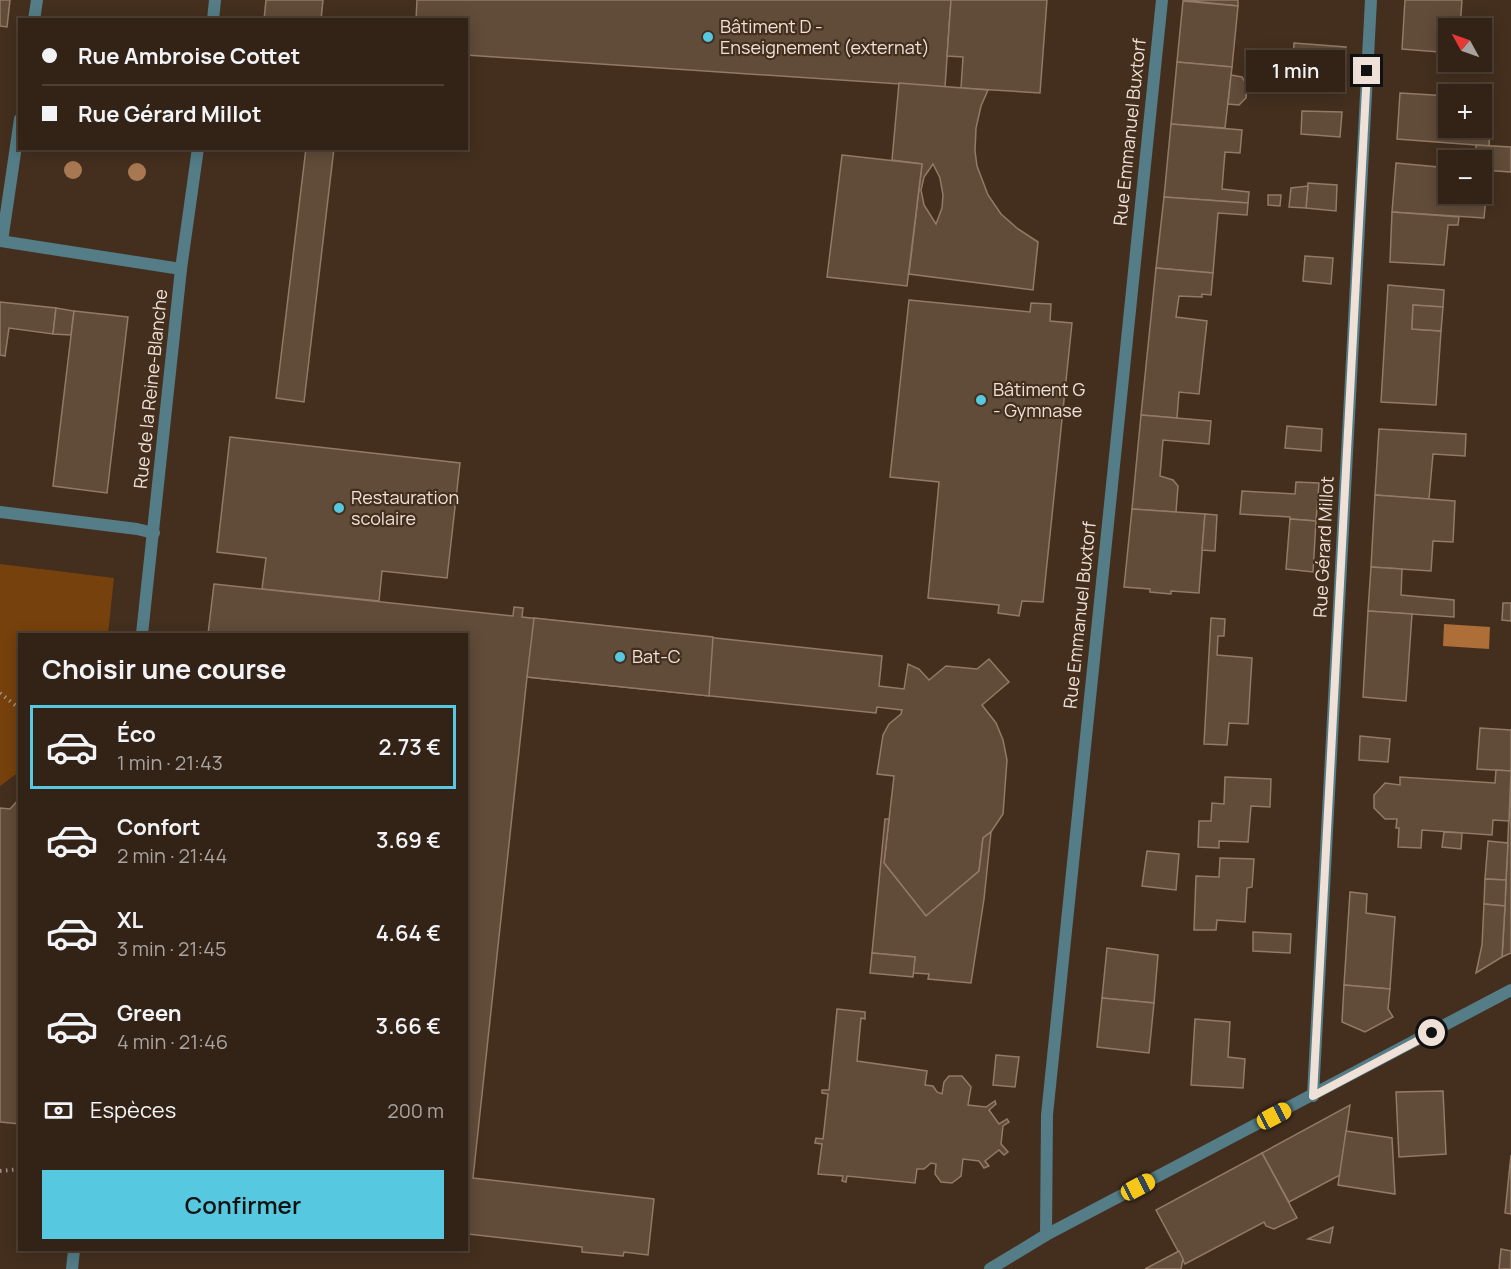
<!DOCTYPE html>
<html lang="fr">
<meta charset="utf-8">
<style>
body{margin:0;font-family:Manrope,sans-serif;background:#3b2b1f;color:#f1f3f6;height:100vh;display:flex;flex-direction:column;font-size:22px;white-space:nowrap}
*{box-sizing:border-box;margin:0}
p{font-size:20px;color:#a9a4a1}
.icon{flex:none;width:33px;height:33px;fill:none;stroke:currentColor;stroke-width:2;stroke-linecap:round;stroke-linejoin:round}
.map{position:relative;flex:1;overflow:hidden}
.drawer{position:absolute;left:18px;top:633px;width:450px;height:618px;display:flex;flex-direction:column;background:#332316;border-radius:0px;box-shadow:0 3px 15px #0003,0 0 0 2px #4e4035}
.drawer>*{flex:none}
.banner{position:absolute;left:18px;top:18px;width:450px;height:132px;border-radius:0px;box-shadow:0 3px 15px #0003,0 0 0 2px #4e4035;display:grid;align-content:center;height:132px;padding:0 24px;background:#332316}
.needle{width:39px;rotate:310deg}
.buttons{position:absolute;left:1438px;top:18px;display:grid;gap:12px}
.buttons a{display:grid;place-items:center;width:54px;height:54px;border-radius:0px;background:#332316;box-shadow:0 3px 15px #0003,0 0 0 2px #4e4035;font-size:30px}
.end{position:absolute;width:27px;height:27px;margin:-14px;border:8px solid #efe1d7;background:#111;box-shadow:0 0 0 3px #111}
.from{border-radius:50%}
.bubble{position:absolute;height:42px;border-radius:0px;background:#332316;box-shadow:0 3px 15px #0003,0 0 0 2px #4e4035;font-size:20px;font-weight:600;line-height:42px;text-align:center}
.car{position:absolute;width:18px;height:36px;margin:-18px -9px;border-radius:8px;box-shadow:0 0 4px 2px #0007;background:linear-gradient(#f5c518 24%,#345 0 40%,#f5c518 0 76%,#345 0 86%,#f5c518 0)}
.banner b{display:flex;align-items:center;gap:21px;height:57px;font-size:22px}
.banner b+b{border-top:2px solid #4e4035}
.banner i{width:15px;height:15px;background:#f1f3f6}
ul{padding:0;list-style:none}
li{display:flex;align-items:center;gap:18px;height:84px;margin:0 12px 9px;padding:0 12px;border:3px solid transparent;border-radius:0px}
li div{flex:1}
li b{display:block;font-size:22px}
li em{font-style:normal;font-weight:600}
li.active{border-color:#56c9e1}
li>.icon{width:54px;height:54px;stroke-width:1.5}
h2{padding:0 24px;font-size:27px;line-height:72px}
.pay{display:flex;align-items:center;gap:15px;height:66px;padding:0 24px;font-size:22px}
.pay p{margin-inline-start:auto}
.action{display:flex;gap:12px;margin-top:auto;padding:12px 24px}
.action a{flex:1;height:69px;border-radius:0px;background:#56c9e1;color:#111;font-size:24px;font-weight:600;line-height:69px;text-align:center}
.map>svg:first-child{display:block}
.green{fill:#76410c}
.water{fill:#ad6e37}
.building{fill:#614b39;stroke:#937a67;stroke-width:1.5;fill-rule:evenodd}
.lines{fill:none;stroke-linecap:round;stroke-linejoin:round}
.path{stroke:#a29083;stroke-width:4;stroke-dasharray:1.5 4.5;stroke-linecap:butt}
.minor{stroke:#547d87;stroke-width:12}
.tree{fill:#a87852}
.route{stroke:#efe1d7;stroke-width:8}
.poi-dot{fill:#56c9e1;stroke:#442f1e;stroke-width:2}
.labels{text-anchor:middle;stroke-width:4.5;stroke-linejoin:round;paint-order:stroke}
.poi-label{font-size:18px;fill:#efe1d7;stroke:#442f1e;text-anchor:start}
.street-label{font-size:18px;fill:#efe1d7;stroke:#442f1e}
</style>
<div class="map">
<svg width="1511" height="1269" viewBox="0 0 1511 1269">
<rect width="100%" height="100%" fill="#442f1e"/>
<polygon class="green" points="0,564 114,578 108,634 20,634 19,772 0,786"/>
<polygon class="water" points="1444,624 1490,627 1489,649 1443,646"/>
<g class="building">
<polygon points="0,0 10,0 7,27 0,26"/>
<polygon points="266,0 323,0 321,20 264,20"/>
<polygon points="417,0 951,0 945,87 466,55 466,20 416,20"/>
<polygon points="951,0 1047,0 1040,93 961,88 963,57 947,56"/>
<polygon points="1183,0 1238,0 1238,6"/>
<polygon points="1405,0 1462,0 1460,28 1449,28 1449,32 1440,31 1439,52 1402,49"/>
<polygon points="1183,1 1238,6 1232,67 1177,62"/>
<polygon points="1294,43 1346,47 1344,76 1292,72"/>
<polygon points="1177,62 1232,67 1225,128 1171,124"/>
<polygon points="1231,75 1242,77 1247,86 1246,98 1239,105 1228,104"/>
<path d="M899,83L988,90L981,106L976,128L975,151L977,166L988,195L1001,214L1018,229L1038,242L1033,290L909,274L922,164L892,160ZM933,164L940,178L943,195L942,208L936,224L924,205L921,190L924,177Z"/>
<polygon points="1400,93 1449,96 1449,128 1482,128 1482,100 1491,110 1489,146 1397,139"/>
<polygon points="1302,111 1342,112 1340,137 1301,134"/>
<polygon points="1171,124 1242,130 1240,153 1225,152 1222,189 1249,192 1248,203 1164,197"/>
<polygon points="1476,145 1511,147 1511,172 1482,170 1482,160 1475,160"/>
<polygon points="306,148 334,148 304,402 276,398"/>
<polygon points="842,155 922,164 907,286 827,277"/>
<polygon points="1396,163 1449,168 1449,196 1486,198 1484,218 1392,212"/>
<polygon points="1308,183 1337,185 1336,211 1306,208"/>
<polygon points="1308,186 1306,208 1289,207 1291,188"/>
<polygon points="1268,195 1281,195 1280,206 1268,205"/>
<polygon points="1164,197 1248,203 1247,215 1218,213 1213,273 1156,268"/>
<polygon points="1392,212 1459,217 1458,225 1448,225 1444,265 1390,262"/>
<polygon points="1305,256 1333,258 1331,284 1303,281"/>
<polygon points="1156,268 1213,273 1211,295 1202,294 1202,297 1179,296 1176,317 1207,321 1199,394 1179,392 1177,418 1141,415"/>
<polygon points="1388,285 1444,290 1443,307 1413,305 1412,329 1441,331 1436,405 1381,402"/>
<polygon points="909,300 1030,312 1031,303 1051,304 1050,321 1072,323 1043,602 1022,601 1019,616 998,613 999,605 928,598 939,482 890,477"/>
<polygon points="0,302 56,308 53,334 9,328 5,356 0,355"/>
<polygon points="1413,305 1443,307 1441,331 1412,329"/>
<polygon points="56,308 74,311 71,335 53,334"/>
<polygon points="74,311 128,317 107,493 53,486"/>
<polygon points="1141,415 1211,421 1209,444 1163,440 1160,476 1173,480 1178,486 1176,512 1132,509"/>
<polygon points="1287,426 1322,429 1321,451 1285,448"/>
<polygon points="1379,429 1466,434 1465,456 1433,454 1429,499 1375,495"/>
<polygon points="230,437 460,463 447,578 382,571 379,601 262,589 266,558 217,552"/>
<polygon points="1296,482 1319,483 1316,521 1290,519 1290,517 1240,514 1242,491 1295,494"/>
<polygon points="1375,495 1455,501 1453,542 1433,541 1431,571 1371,567"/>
<polygon points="1132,509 1205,514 1199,593 1171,591 1171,594 1150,592 1150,589 1124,587"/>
<polygon points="1205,514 1217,515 1215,551 1202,550"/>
<polygon points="1290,519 1316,521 1313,572 1286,569"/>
<polygon points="1371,567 1402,569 1401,595 1454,600 1454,617 1368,611"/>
<polygon points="214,584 513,616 514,607 523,608 522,617 882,656 879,686 904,689 908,664 919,669 929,680 946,666 977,669 989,659 1009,682 982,705 996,723 1003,740 1007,760 1003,814 991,832 983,838 979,871 926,916 884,863 894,776 877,774 883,735 889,724 901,714 902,710 877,707 876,713 527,677 473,1178 654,1199 648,1255 624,1252 623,1256 582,1252 582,1247 468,1234 466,1239 466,634 208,634"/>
<polygon points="1503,603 1511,603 1511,621 1502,620"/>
<polygon points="1368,611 1412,614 1406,701 1363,697"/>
<polygon points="534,618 713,637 709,696 527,677"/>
<polygon points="1211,618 1225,619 1224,636 1218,636 1217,655 1252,658 1248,724 1229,723 1227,745 1204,744"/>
<polygon points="1480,728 1511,730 1511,771 1477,769"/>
<polygon points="1360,736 1390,739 1388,762 1359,760"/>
<polygon points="1511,768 1511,953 1502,957 1505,906"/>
<polygon points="1496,770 1511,771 1509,821 1493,820 1492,835 1422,830 1421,848 1398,847 1399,828 1396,828 1397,819 1385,819 1374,808 1374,795 1385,783 1400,785 1400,777 1495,783"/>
<polygon points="1225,777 1271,779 1270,807 1251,806 1248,842 1219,841 1219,848 1198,847 1199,821 1211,821 1212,803 1224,804"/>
<polygon points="20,798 20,1124 0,1122 0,808 10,809"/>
<polygon points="885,819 889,819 884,863 926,916 979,871 983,838 991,832 984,899 971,983 928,979 929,974 913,973 915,957 872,953"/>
<polygon points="1444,832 1462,833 1461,849 1442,847"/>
<polygon points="1488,841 1508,843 1506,880 1485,879"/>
<polygon points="1147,851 1179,854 1176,890 1142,886"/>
<polygon points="1220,858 1254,859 1252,887 1247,888 1245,922 1217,920 1216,930 1194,930 1196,876 1219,877"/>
<polygon points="1485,879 1506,880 1505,906 1484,904"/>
<polygon points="1350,892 1367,894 1366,913 1395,917 1390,989 1344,985"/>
<polygon points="1484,904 1505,906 1502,957 1476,973 1482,945"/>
<polygon points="1253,932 1291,934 1290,953 1253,951"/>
<polygon points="1107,948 1158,955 1154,1003 1102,998"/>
<polygon points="872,953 915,957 913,977 870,973"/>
<polygon points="1344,985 1390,989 1388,1009 1393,1017 1365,1032 1342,1022"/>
<polygon points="1102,998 1154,1003 1149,1053 1097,1047"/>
<polygon points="837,1009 865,1012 865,1019 861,1018 857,1061 927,1071 925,1085 933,1086 937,1092 942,1094 944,1082 949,1076 962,1076 971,1087 968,1105 986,1107 995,1101 996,1104 989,1110 999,1124 1007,1119 1009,1122 1003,1126 1001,1144 1008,1152 1004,1155 999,1150 985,1161 989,1166 984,1168 979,1161 963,1159 961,1176 952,1183 941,1182 935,1174 936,1164 931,1163 924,1169 917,1169 915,1183 847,1176 846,1182 842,1181 843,1176 818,1174 822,1144 815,1143 816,1138 823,1139 828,1094 822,1093 822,1090 829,1090"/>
<polygon points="1195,1019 1230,1022 1228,1057 1245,1059 1243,1088 1191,1085"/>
<polygon points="996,1055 1019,1057 1015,1087 993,1085"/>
<polygon points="1443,1091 1446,1154 1399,1157 1396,1092"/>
<polygon points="1350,1105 1340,1175 1289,1202 1262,1153"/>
<polygon points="1346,1131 1392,1138 1395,1194 1338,1185"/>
<polygon points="1262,1153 1297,1218 1274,1229 1266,1226 1264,1222 1185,1264 1156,1210"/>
<polygon points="1511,1155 1511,1214 1505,1213"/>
<polygon points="1333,1227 1330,1243 1308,1239"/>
<polygon points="1501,1249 1511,1251 1511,1269 1499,1269"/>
<polygon points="1179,1251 1183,1259 1181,1269 1145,1269"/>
</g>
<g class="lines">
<g class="path">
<polyline points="0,693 20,709"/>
<polyline points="0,1171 20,1169"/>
</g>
<g class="minor">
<polyline points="34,20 37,0"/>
<polyline points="213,20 215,0"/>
<polyline points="0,241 181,269"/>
<polyline points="2,241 20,119"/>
<polyline points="0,512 137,529 154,533"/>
<polyline points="142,634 181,269 198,148"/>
<polyline points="1313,1096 1371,0"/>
<polyline points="1046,1235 1047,1115 1162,0"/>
<polyline points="72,1269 74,1250"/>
<polyline points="990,1269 1046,1235 1511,990"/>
</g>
</g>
<g class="tree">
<circle cx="73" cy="170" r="9"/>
<circle cx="137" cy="172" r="9"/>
</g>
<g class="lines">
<polyline class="route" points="1367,71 1313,1096 1432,1033"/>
</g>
<g class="poi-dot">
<circle cx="708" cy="37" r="6"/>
<circle cx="981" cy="400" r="6"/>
<circle cx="339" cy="508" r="6"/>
<circle cx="620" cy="657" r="6"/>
</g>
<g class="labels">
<g class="poi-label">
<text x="720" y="33">Bâtiment D -<tspan x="720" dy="21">Enseignement (externat)</tspan></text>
<text x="993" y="396">Bâtiment G<tspan x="993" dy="21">- Gymnase</tspan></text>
<text x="351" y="504">Restauration<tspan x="351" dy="21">scolaire</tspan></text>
<text x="632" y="663">Bat-C</text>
</g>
<g class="street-label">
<text transform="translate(1130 132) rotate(-84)" y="6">Rue Emmanuel Buxtorf</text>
<text transform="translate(151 389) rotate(-84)" y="6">Rue de la Reine-Blanche</text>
<text transform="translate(1324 547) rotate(-87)" y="6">Rue Gérard Millot</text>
<text transform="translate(1080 615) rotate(-84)" y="6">Rue Emmanuel Buxtorf</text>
</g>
</g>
</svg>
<div class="buttons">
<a><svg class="needle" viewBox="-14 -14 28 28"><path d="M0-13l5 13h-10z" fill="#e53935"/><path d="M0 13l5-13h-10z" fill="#a9a4a1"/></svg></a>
<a>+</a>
<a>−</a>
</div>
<i class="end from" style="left:1432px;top:1033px"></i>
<i class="end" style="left:1367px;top:71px"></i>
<div class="bubble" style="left:1246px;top:50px;width:99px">1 min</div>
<i class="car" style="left:1274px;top:1116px;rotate:62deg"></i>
<i class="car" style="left:1138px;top:1187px;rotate:62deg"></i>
<div class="banner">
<b><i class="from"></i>Rue Ambroise Cottet</b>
<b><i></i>Rue Gérard Millot</b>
</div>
<section class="drawer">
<h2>Choisir une course</h2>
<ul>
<li class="active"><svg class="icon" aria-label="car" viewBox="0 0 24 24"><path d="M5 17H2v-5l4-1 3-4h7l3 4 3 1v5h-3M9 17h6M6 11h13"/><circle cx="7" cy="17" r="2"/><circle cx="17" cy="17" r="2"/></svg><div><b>Éco</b><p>1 min · 21:43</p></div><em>2.73 €</em></li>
<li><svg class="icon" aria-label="car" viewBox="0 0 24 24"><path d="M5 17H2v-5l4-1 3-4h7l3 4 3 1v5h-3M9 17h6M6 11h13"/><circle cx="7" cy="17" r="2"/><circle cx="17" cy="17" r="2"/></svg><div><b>Confort</b><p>2 min · 21:44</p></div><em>3.69 €</em></li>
<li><svg class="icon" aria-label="car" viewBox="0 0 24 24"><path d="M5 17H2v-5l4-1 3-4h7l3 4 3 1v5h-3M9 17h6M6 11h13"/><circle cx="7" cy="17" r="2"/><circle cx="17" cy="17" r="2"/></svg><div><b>XL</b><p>3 min · 21:45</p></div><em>4.64 €</em></li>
<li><svg class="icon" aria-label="car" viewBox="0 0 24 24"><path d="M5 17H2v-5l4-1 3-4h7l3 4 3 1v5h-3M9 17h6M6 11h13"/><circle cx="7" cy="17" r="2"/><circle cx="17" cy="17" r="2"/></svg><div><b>Green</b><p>4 min · 21:46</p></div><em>3.66 €</em></li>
</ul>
<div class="pay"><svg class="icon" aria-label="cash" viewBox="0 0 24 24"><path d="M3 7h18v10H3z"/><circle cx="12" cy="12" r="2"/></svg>Espèces<p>200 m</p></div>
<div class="action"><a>Confirmer</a></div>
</section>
</div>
